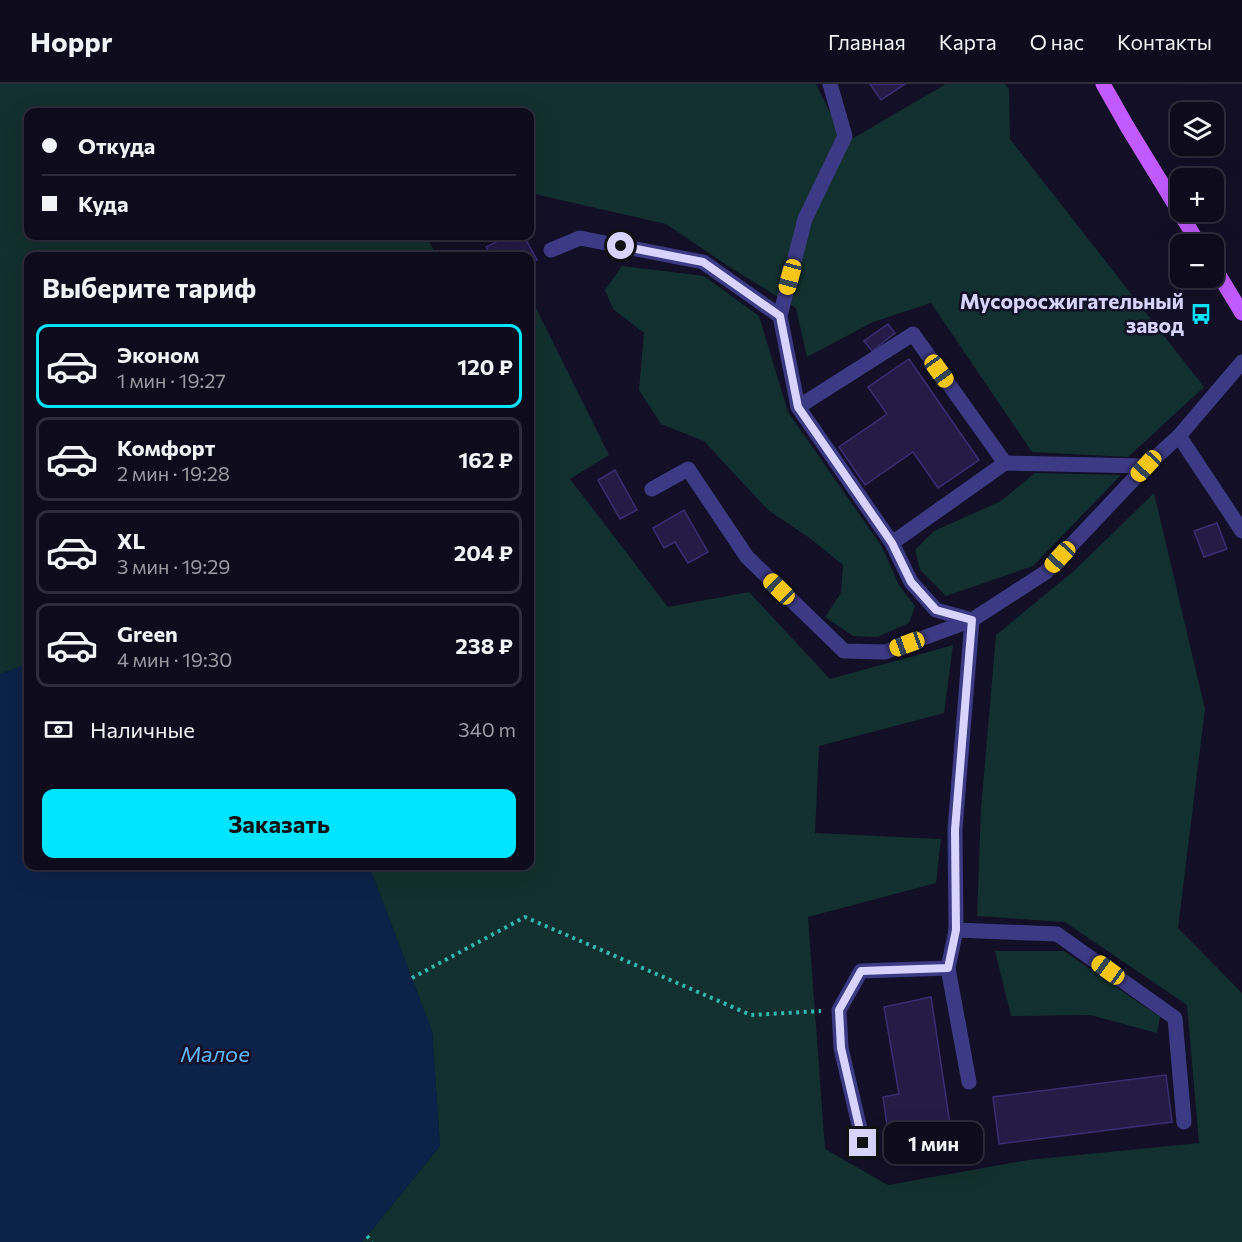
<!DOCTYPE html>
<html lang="ru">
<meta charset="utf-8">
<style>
body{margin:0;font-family:Commissioner,sans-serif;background:#1c1929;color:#f1f3f6;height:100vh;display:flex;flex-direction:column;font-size:22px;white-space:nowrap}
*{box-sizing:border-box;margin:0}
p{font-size:20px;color:#9b9ba3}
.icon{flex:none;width:33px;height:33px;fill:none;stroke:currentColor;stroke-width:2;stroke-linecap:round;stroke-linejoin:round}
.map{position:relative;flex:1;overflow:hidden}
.drawer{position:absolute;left:24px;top:168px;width:510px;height:618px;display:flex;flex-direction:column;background:#0e0b1c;border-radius:12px;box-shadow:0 6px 24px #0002,0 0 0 2px #2e2b3b}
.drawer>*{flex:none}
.guide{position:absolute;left:24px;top:24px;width:510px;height:132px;border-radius:12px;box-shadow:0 6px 24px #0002,0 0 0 2px #2e2b3b;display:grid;align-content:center;height:132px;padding:0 18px;background:#0e0b1c}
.tools{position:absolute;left:1170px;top:18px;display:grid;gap:12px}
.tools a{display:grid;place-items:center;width:54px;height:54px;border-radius:12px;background:#0e0b1c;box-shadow:0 6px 24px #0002,0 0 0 2px #2e2b3b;font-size:30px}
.end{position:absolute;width:27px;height:27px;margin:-14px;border:8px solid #d9d4ff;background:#111;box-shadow:0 0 0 3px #111}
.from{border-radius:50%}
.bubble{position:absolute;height:42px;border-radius:12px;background:#0e0b1c;box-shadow:0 6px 24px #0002,0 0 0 2px #2e2b3b;font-size:20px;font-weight:700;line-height:42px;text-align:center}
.car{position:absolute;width:18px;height:36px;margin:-18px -9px;border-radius:8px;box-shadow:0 0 4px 2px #0007;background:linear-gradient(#f5c518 24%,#345 0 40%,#f5c518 0 76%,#345 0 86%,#f5c518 0)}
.guide b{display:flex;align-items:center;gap:21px;height:57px;font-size:22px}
.guide b+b{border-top:2px solid #2e2b3b}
.guide i{width:15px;height:15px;background:#f1f3f6}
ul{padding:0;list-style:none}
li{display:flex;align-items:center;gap:18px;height:84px;margin:0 12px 9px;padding:0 6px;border:3px solid #2e2b3b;border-radius:12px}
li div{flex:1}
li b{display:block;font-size:22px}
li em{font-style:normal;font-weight:700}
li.selected{border-color:#00e5ff}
li>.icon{width:54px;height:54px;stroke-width:1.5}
h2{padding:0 18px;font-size:27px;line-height:72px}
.pay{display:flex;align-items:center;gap:15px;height:66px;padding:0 18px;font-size:22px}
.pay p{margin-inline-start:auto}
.button{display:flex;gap:12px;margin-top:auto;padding:12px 18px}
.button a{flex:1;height:69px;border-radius:12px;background:#00e5ff;color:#111;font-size:24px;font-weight:700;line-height:69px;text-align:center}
header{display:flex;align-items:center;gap:36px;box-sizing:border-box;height:84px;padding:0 30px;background:#0e0b1c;border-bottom:2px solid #2e2b3b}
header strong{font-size:28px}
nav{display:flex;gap:33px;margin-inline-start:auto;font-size:21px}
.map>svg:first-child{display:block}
.green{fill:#12302f}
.water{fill:#0c2248}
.building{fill:#241b47;stroke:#3b2d73;stroke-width:1.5}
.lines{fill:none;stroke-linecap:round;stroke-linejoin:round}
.path{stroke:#2fb8b0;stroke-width:4;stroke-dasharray:3 4.5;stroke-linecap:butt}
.minor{stroke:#3d3a85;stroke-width:15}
.major{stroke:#c25bff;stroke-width:15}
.route{stroke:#d9d4ff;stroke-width:8}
.labels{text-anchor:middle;stroke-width:5;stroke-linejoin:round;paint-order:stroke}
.poi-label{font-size:21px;font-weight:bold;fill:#d9d4ff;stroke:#130f26;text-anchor:end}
.water-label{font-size:22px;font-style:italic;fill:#62b6ff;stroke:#130f26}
</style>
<header>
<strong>Hoppr</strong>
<nav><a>Главная</a><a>Карта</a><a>О нас</a><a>Контакты</a></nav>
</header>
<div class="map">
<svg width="1242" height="1158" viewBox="0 0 1242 1158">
<rect width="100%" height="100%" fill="#130f26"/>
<g class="green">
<polygon points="0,0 816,0 845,59 946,0 1005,0 1009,5 1010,55 1204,303 1128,373 1032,368 931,219 873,238 807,273 796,224 728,182 666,140 530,109 530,28 28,28 28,152 431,152 427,154 437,172 28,172 28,580 0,590"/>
<polygon points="622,182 704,192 759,232 788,328 882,463 899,501 915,522 909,539 877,553 853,552 825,533 841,509 843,481 811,455 768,426 704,357 661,340 639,306 644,249 613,225 605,206"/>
<polygon points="536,224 609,371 570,395 668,523 749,508 830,595 953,561 944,629 819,662 815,749 941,755 936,799 808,833 825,1065 888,1101 1028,1076 1199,1059 1187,921 1065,838 977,832 981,725 996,551 1075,486 1154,409 1205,625 1178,844 1242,909 1242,1158 362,1158 440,1062 432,947 369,782 530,782 530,225"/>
<polygon points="1035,389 1121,391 1033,482 946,512 920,486 915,466 934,447 1001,417"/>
<polygon points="995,867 1064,867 1160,933 1157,949 1090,931 1011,932"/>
</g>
<polygon class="water" points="28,580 28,782 369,782 432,947 440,1062 362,1158 0,1158 0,590"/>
<g class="building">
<polygon points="870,0 905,0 881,16"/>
<polygon points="508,152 524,152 537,176 530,180 530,172 491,172 486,163"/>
<polygon points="888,240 895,249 872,267 864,257"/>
<polygon points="909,275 979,376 938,404 913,368 865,401 839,363 887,330 868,303"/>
<polygon points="615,386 637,426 620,435 598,396"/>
<polygon points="684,426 708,468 688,479 675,458 664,464 653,444"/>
<polygon points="1217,439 1227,465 1204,473 1194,447"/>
<polygon points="931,913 954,1067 892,1077 883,1013 899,1010 884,923"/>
<polygon points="1166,991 1172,1038 999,1060 993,1013"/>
</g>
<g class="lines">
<g class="path">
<polyline points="412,894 525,833 751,931 821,927"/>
<polyline points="367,1152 372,1158"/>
</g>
<g class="minor">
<polyline points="551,166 580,154 703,178 780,232 798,323 892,459 911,498 936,526 972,536 885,568 844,567 747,473 688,385 652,405"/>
<polyline points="780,232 805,135 845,52 830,0"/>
<polyline points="798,323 913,250 1005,379"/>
<polyline points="1179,352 1242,447"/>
<polyline points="892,459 1005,379 1146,382"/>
<polyline points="956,846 1057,850 1175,934 1184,1038"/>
<polyline points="969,998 948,884 956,846 955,745 972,536 1046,488 1146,382 1179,352 1242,278"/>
<polyline points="863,1058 841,964 839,926 861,887 948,884"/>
</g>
<g class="major">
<polyline points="1103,0 1128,44 1199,160"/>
<polyline points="1214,183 1242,229"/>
</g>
</g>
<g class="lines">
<polyline class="route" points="621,162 703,178 780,232 798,323 892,459 911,498 936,526 972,536 955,746 956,846 948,884 861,887 839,926 841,964 863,1059"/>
</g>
<defs>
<symbol id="bus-bare" viewBox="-9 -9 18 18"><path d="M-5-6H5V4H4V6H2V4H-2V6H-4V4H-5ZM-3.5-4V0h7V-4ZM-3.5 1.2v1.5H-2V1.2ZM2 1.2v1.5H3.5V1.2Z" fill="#00e5ff" stroke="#130f26" stroke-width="2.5" paint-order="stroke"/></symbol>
</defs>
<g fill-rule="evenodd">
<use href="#bus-bare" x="1186" y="215" width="30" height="30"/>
</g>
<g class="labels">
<g class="poi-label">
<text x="1184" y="225">Мусоросжигательный<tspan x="1184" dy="24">завод</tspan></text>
</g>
<g class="water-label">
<text x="215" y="978">Малое</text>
</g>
</g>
</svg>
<div class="tools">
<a><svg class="icon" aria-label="layers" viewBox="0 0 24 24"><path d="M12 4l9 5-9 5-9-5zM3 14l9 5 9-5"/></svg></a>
<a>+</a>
<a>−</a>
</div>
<i class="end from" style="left:621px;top:162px"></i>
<i class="end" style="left:863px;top:1059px"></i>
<div class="bubble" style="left:884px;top:1038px;width:99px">1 мин</div>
<i class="car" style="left:790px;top:193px;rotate:195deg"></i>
<i class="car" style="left:939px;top:287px;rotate:144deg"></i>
<i class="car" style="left:1146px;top:382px;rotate:223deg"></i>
<i class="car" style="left:1060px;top:473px;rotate:223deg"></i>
<i class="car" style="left:779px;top:505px;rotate:314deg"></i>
<i class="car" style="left:907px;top:560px;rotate:250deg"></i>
<i class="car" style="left:1108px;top:886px;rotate:306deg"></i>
<div class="guide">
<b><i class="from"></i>Откуда</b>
<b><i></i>Куда</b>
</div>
<section class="drawer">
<h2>Выберите тариф</h2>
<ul>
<li class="selected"><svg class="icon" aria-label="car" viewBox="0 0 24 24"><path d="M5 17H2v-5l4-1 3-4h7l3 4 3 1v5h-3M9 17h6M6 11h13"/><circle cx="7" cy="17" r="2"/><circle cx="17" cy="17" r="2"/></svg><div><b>Эконом</b><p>1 мин · 19:27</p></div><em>120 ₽</em></li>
<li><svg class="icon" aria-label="car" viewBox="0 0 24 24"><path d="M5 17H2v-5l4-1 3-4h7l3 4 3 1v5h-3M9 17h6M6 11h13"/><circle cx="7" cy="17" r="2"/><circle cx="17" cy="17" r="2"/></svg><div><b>Комфорт</b><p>2 мин · 19:28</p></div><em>162 ₽</em></li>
<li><svg class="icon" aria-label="car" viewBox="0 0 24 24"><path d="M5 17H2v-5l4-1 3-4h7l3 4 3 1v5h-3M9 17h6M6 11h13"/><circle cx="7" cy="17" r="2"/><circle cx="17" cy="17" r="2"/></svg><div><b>XL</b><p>3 мин · 19:29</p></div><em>204 ₽</em></li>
<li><svg class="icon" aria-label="car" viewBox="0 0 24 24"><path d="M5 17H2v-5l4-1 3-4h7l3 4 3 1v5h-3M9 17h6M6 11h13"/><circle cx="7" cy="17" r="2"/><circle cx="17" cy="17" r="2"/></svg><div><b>Green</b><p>4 мин · 19:30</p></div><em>238 ₽</em></li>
</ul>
<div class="pay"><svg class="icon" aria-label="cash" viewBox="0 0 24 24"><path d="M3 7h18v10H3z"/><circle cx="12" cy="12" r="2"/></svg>Наличные<p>340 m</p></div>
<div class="button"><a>Заказать</a></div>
</section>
</div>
